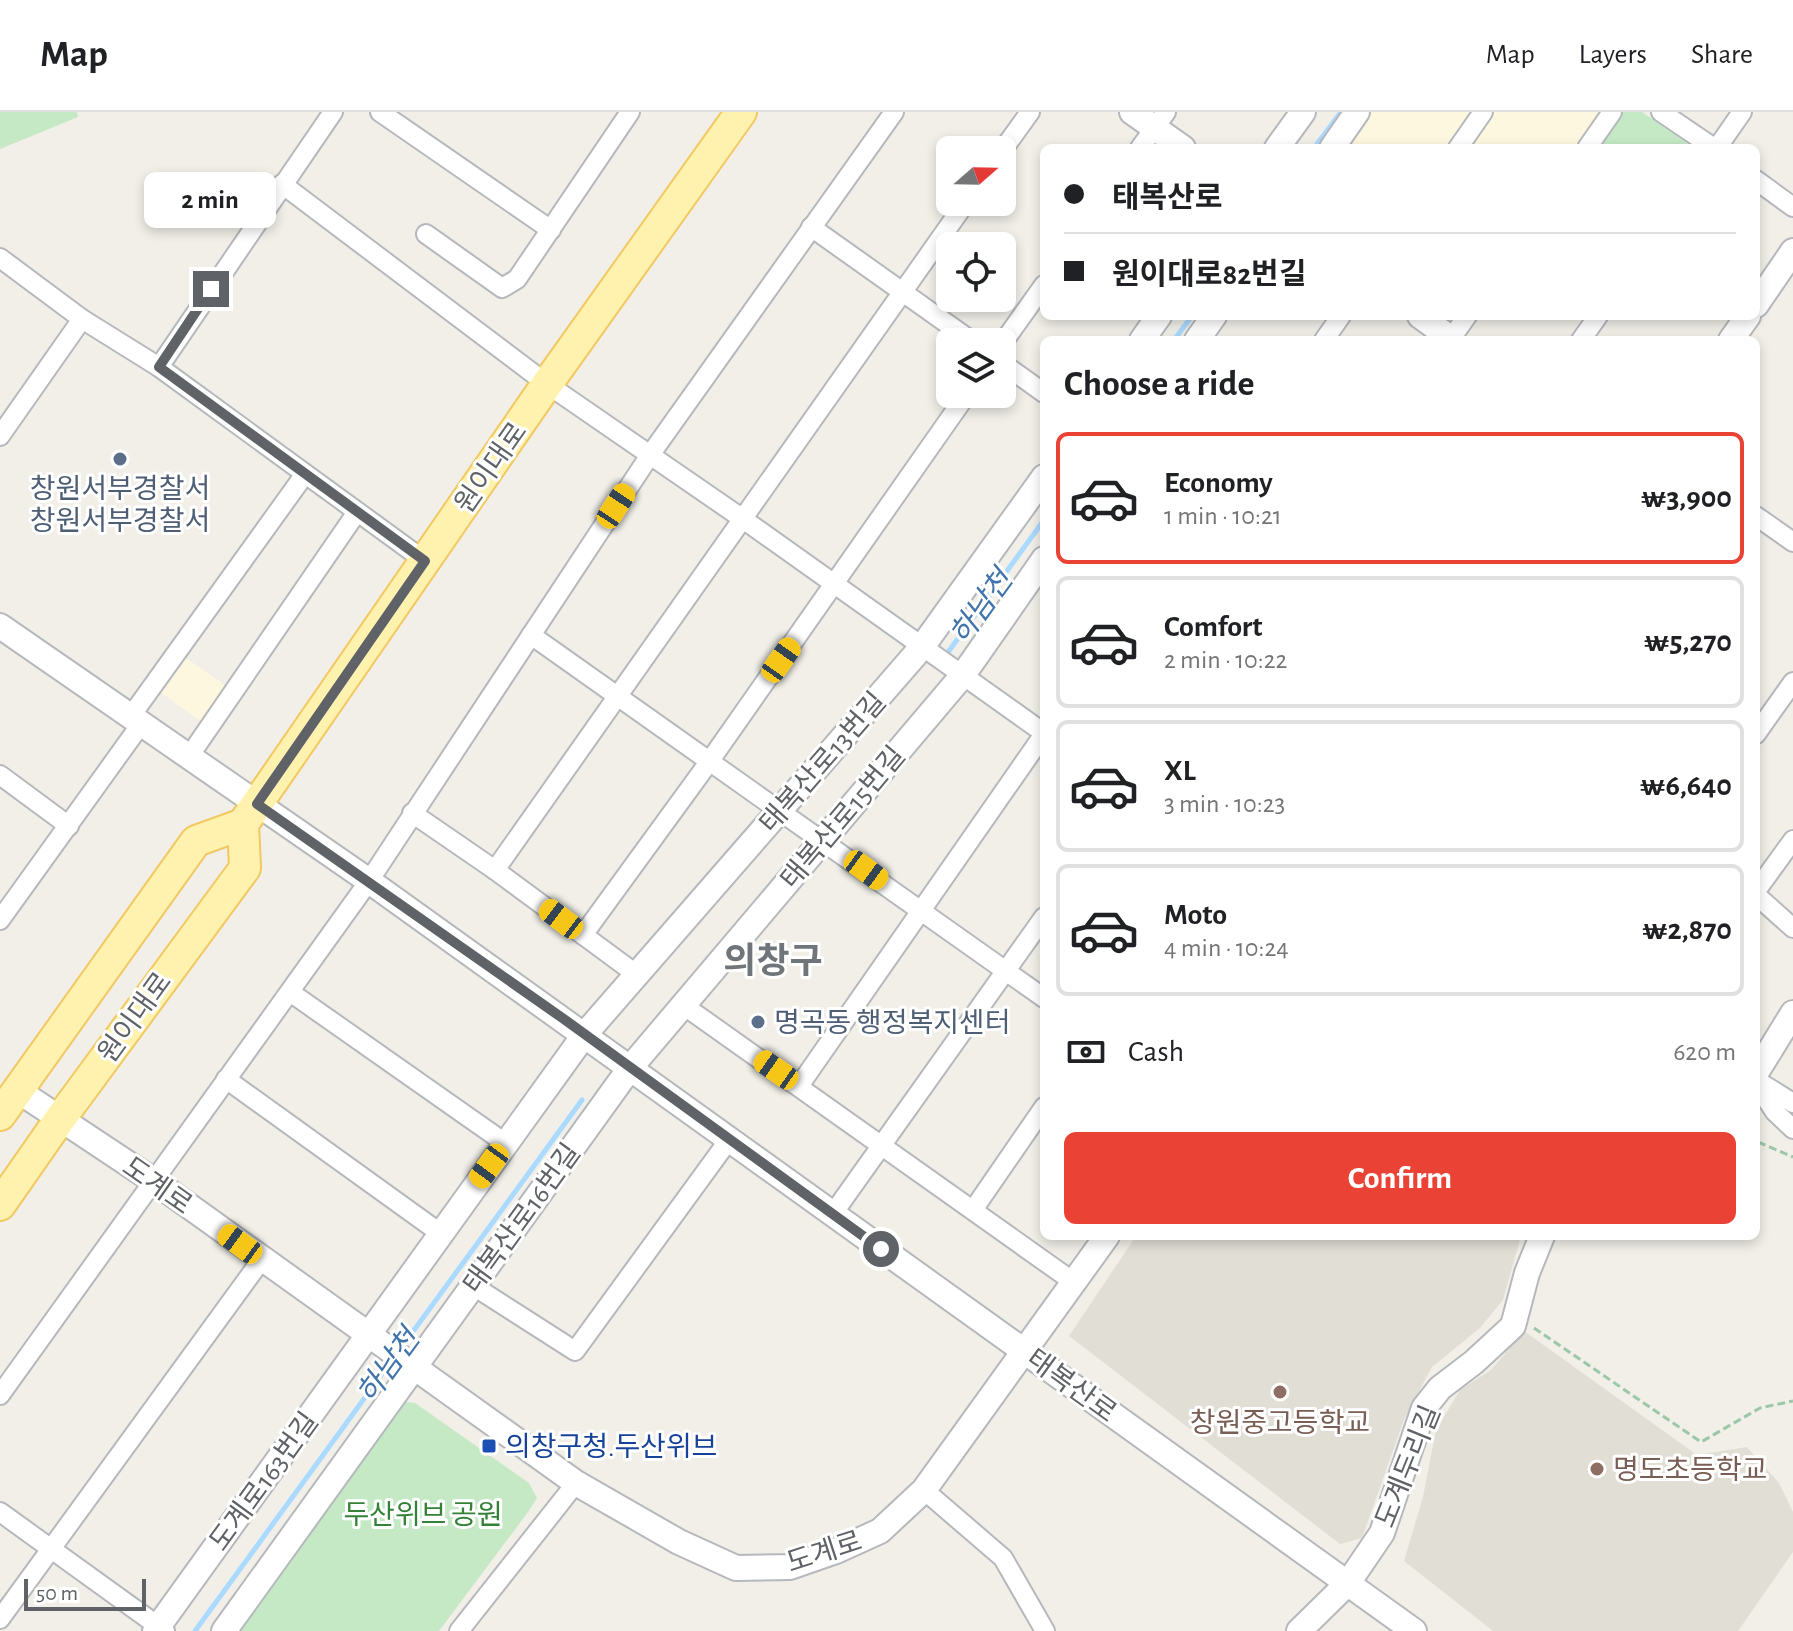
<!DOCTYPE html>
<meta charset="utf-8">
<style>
body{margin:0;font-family:"Alegreya Sans","Noto Sans KR",sans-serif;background:#f6f6f6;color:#202124;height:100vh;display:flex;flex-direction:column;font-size:30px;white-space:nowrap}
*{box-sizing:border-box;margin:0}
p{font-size:26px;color:#757577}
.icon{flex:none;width:44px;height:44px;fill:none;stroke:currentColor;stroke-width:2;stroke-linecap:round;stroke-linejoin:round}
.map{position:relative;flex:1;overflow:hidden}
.sheet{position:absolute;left:1040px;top:224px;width:720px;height:904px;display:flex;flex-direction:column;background:#fff;border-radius:12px;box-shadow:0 4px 12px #0003}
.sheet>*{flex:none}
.hud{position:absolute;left:1040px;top:32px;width:720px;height:176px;border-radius:12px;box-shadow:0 4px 12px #0003;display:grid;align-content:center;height:176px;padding:0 24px;background:#fff}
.needle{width:52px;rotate:70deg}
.tools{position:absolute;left:936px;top:24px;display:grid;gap:16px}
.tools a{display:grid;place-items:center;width:80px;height:80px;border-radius:12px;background:#fff;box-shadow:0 4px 12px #0003;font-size:40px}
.scale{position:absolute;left:24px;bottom:20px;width:122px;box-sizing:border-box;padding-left:8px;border:4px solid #5f6368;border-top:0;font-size:22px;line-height:28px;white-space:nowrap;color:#5f6368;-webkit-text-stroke:6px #fff;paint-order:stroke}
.end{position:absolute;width:36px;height:36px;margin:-18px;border:10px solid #5f6368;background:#fff;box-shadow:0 0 0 4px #fff}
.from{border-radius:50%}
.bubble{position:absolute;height:56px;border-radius:12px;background:#fff;box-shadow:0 4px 12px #0003;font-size:26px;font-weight:700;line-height:56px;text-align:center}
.car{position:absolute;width:24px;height:48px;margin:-24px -12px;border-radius:10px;box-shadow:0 0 6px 2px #0007;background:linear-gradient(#f5c518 24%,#345 0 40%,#f5c518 0 76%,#345 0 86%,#f5c518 0)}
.hud b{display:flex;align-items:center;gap:28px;height:76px;font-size:30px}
.hud b+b{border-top:2px solid #e0e0e0}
.hud i{width:20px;height:20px;background:#202124}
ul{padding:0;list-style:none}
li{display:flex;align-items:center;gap:24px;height:132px;margin:0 16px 12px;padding:0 8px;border:4px solid #e0e0e0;border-radius:12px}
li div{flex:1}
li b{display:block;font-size:30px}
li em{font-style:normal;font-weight:700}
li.active{border-color:#ea4335}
li>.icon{width:72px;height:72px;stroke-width:1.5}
h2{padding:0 24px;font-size:36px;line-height:96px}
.pay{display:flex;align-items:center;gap:20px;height:88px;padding:0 24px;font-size:30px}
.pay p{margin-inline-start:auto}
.primary-button{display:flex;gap:16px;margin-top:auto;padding:16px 24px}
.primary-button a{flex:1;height:92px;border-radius:12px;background:#ea4335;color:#fff;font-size:32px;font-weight:700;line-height:92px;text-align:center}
header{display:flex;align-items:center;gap:48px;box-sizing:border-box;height:112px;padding:0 40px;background:#fff;border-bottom:2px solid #e0e0e0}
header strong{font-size:38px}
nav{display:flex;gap:44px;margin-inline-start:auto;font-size:28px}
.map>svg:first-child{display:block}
.commercial{fill:#fef7e0}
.education{fill:#e1ded6}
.green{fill:#c5e8c5}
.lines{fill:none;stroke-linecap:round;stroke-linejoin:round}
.stream{stroke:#aadaff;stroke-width:5}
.minor-casing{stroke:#b5b8bc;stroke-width:22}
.tertiary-casing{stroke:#b5b8bc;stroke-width:28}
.primary-casing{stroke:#f2c960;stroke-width:34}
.path{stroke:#9cc7a9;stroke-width:3;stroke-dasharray:8 4;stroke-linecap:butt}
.minor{stroke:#fff;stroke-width:18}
.tertiary{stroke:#fff;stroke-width:24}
.primary{stroke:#fff2af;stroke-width:30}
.route{stroke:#5f6368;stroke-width:10}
.service-dot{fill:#5c6f8a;stroke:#fff;stroke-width:3}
.education-dot{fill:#8d6e63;stroke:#fff;stroke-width:3}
.transit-dot{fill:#1a4fb4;stroke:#fff;stroke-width:3}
.labels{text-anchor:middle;stroke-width:6;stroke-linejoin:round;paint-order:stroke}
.street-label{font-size:28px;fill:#5f6368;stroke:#fff}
.service-label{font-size:28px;fill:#4e5e75;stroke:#fff}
.education-label{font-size:28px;fill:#785e54;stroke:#fff}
.transit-label{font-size:28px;fill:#164399;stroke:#fff;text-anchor:start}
.park-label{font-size:28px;fill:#348238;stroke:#fff}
.water-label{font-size:30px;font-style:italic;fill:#4174aa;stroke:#fff}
.district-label{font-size:36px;font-weight:bold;fill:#70757a;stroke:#fff}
</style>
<header>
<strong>Map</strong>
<nav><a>Map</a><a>Layers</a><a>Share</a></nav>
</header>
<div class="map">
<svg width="1793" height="1519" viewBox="0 0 1793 1519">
<rect width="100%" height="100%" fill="#f1efe8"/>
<g class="commercial">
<polygon points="1362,0 1607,0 1581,36 1337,36"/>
<polygon points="183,544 229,576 206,613 160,580"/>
</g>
<g class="education">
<polygon points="1136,1124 1521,1124 1503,1188 1480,1216 1432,1255 1405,1305 1362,1426 1340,1432 1069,1224"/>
<polygon points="1524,1219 1697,1343 1747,1335 1779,1371 1793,1400 1793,1440 1738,1519 1493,1519 1404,1449 1423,1385 1436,1318 1460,1278 1491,1258"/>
</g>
<g class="green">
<polygon points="0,0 77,0 78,5 0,37"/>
<polygon points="1616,0 1642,0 1694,36 1591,36"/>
<polygon points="407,1290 415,1291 529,1371 537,1386 528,1400 439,1519 238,1519 396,1296"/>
</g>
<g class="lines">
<g class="stream">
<polyline points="1314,36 1341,0"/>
<polyline points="1174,228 1192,204"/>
<polyline points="946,543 1044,408"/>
<polyline points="401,1236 582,988"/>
<polyline points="195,1519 393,1247"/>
</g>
<defs>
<g id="minor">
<polyline points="380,0 551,118"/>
<polyline points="1661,0 1714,36"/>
<polyline points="1140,36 1166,0"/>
<polyline points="1458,36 1483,0"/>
<polyline points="1587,36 1612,0"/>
<polyline points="1717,36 1742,0"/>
<polyline points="1002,39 1030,0"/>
<polyline points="1756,68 1793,95"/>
<polyline points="282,72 547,272 743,407 1044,621"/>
<polyline points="811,115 973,230"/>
<polyline points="426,122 502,176 517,167 630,0"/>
<polyline points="0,146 82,207 159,255 425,449"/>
<polyline points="1324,228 1341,204"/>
<polyline points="1450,228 1467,204"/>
<polyline points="1581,228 1598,204"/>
<polyline points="1002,232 1044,173"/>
<polyline points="1002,251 1044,281"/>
<polyline points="159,255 333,0"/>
<polyline points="0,324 82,207"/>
<polyline points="1756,404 1793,430"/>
<polyline points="531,523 1044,886"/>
<polyline points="131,604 305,362"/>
<polyline points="1756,622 1793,570"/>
<polyline points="188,646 357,400"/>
<polyline points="0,663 69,714"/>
<polyline points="412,701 495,758 636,862"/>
<polyline points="495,758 966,90"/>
<polyline points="1756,779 1793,728"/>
<polyline points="1756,783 1793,816"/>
<polyline points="0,808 141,612"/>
<polyline points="583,823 709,650 967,282"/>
<polyline points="290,880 505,1031"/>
<polyline points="683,893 1075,1171"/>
<polyline points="226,967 440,1121"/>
<polyline points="1756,968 1793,991"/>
<polyline points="1756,971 1775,1000 1793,1017"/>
<polyline points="799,974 1044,622"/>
<polyline points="973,1098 1044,995"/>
<polyline points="832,1103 1044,805"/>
<polyline points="472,1173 575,1239 728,1029"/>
<polyline points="0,1283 369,769 650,343 894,0"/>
<polyline points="924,1378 1003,1446 1045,1519"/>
<polyline points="0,1400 165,1519"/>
<polyline points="0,1507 262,1147"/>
<polyline points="459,1519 576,1371"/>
</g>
<g id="tertiary">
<polyline points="1132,0 1183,36"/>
<polyline points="1277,36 1303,0"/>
<polyline points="1332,36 1357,0"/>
<polyline points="1756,193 1793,139"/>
<polyline points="1420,204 1453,228"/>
<polyline points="1142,228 1159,204"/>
<polyline points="1197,228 1214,204"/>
<polyline points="1731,228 1748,204"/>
<polyline points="0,514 369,769 1414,1519"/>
<polyline points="1756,961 1793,901"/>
<polyline points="17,978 154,1069 576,1371 679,1430 736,1456 790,1455 836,1439 880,1419 924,1378 1107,1124"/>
<polyline points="155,1519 585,922 922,535 1044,365"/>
<polyline points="224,1519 630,956 963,563 1044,447"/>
<polyline points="1299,1519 1348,1471 1382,1421 1424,1296 1440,1276 1474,1250 1513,1214 1527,1161 1542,1124"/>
</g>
<g id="primary">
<polyline points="0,1003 196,729 243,712"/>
<polyline points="0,1093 60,1007 245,756 243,712 547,272 741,0"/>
</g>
</defs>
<use href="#minor" class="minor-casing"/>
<use href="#tertiary" class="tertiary-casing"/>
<use href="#primary" class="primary-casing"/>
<g class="path">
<polyline points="1758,1030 1793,1045"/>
<polyline points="1534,1216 1701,1330 1760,1296 1793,1289"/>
</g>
<use href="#minor" class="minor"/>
<use href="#tertiary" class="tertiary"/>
<use href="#primary" class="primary"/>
</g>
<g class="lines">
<polyline class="route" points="211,177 159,255 425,449 257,692 561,905 881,1137"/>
</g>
<g class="service-dot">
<circle cx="120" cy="347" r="8"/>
<circle cx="758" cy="910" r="8"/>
</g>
<g class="education-dot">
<circle cx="1280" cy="1280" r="8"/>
<circle cx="1597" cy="1357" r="8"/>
</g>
<rect class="transit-dot" x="481" y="1326" width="16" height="16" rx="4"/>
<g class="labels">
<g class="street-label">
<text transform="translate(490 355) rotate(-55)" y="10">원이대로</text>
<text transform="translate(822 650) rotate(-49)" y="10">태복산로13번길</text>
<text transform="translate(842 705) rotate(-50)" y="10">태복산로15번길</text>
<text transform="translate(134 905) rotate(-54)" y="10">원이대로</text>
<text transform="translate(158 1073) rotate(35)" y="10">도계로</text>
<text transform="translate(521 1106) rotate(-54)" y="10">태복산로16번길</text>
<text transform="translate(1072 1273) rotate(36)" y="10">태복산로</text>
<text transform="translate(1407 1354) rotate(-68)" y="10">도계두리길</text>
<text transform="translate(263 1369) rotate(-54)" y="10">도계로163번길</text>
<text transform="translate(824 1439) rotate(-18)" y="10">도계로</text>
</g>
<g class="service-label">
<text x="120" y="386">창원서부경찰서<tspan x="120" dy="32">창원서부경찰서</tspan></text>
<text x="774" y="920" text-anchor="start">명곡동 행정복지센터</text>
</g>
<g class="education-label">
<text x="1280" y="1320">창원중고등학교</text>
<text x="1613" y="1367" text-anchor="start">명도초등학교</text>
</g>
<g class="transit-label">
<text x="505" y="1344">의창구청.두산위브</text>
</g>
<g class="park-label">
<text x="423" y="1412">두산위브 공원</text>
</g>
<g class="water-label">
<text transform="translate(981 495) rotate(-54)" y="10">하남천</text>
<text transform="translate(388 1254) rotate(-54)" y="10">하남천</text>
</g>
<g class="district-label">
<text x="773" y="861">의창구</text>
</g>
</g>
</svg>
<div class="tools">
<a><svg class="needle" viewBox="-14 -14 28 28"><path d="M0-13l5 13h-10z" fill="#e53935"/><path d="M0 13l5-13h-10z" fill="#757577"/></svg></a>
<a><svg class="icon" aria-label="locate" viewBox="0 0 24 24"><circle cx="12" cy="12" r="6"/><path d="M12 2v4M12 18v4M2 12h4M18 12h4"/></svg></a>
<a><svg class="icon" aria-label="layers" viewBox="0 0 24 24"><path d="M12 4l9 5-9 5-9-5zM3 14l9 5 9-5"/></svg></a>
</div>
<div class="scale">50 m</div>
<i class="end from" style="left:881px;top:1137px"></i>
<i class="end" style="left:211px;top:177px"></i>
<div class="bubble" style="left:144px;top:60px;width:132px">2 min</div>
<i class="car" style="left:616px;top:394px;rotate:33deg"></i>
<i class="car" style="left:781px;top:548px;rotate:35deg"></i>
<i class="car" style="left:866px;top:758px;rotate:126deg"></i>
<i class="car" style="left:561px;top:807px;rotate:307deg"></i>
<i class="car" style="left:776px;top:958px;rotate:305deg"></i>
<i class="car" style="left:489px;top:1054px;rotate:216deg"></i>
<i class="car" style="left:240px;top:1132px;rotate:306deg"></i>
<div class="hud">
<b><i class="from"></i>태복산로</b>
<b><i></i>원이대로82번길</b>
</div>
<section class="sheet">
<h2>Choose a ride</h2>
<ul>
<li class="active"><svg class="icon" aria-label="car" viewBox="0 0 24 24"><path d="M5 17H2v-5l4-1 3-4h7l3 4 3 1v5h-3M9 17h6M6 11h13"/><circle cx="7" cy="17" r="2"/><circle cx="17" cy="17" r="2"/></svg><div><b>Economy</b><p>1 min · 10:21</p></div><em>₩3,900</em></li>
<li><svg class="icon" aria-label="car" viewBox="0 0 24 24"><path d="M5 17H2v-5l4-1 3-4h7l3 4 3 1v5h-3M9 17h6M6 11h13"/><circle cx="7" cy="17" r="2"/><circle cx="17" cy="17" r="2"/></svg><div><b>Comfort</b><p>2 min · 10:22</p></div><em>₩5,270</em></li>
<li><svg class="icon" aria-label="car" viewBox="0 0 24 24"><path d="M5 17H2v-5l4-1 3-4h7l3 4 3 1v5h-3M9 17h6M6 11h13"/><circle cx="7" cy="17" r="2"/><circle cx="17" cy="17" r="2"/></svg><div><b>XL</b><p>3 min · 10:23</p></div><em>₩6,640</em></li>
<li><svg class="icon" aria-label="car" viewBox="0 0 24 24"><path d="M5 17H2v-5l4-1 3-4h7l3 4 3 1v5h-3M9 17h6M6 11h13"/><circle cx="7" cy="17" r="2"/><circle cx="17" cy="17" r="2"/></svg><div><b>Moto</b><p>4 min · 10:24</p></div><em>₩2,870</em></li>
</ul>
<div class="pay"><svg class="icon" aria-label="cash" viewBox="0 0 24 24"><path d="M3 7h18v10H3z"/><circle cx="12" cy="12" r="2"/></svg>Cash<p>620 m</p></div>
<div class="primary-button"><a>Confirm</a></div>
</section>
</div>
